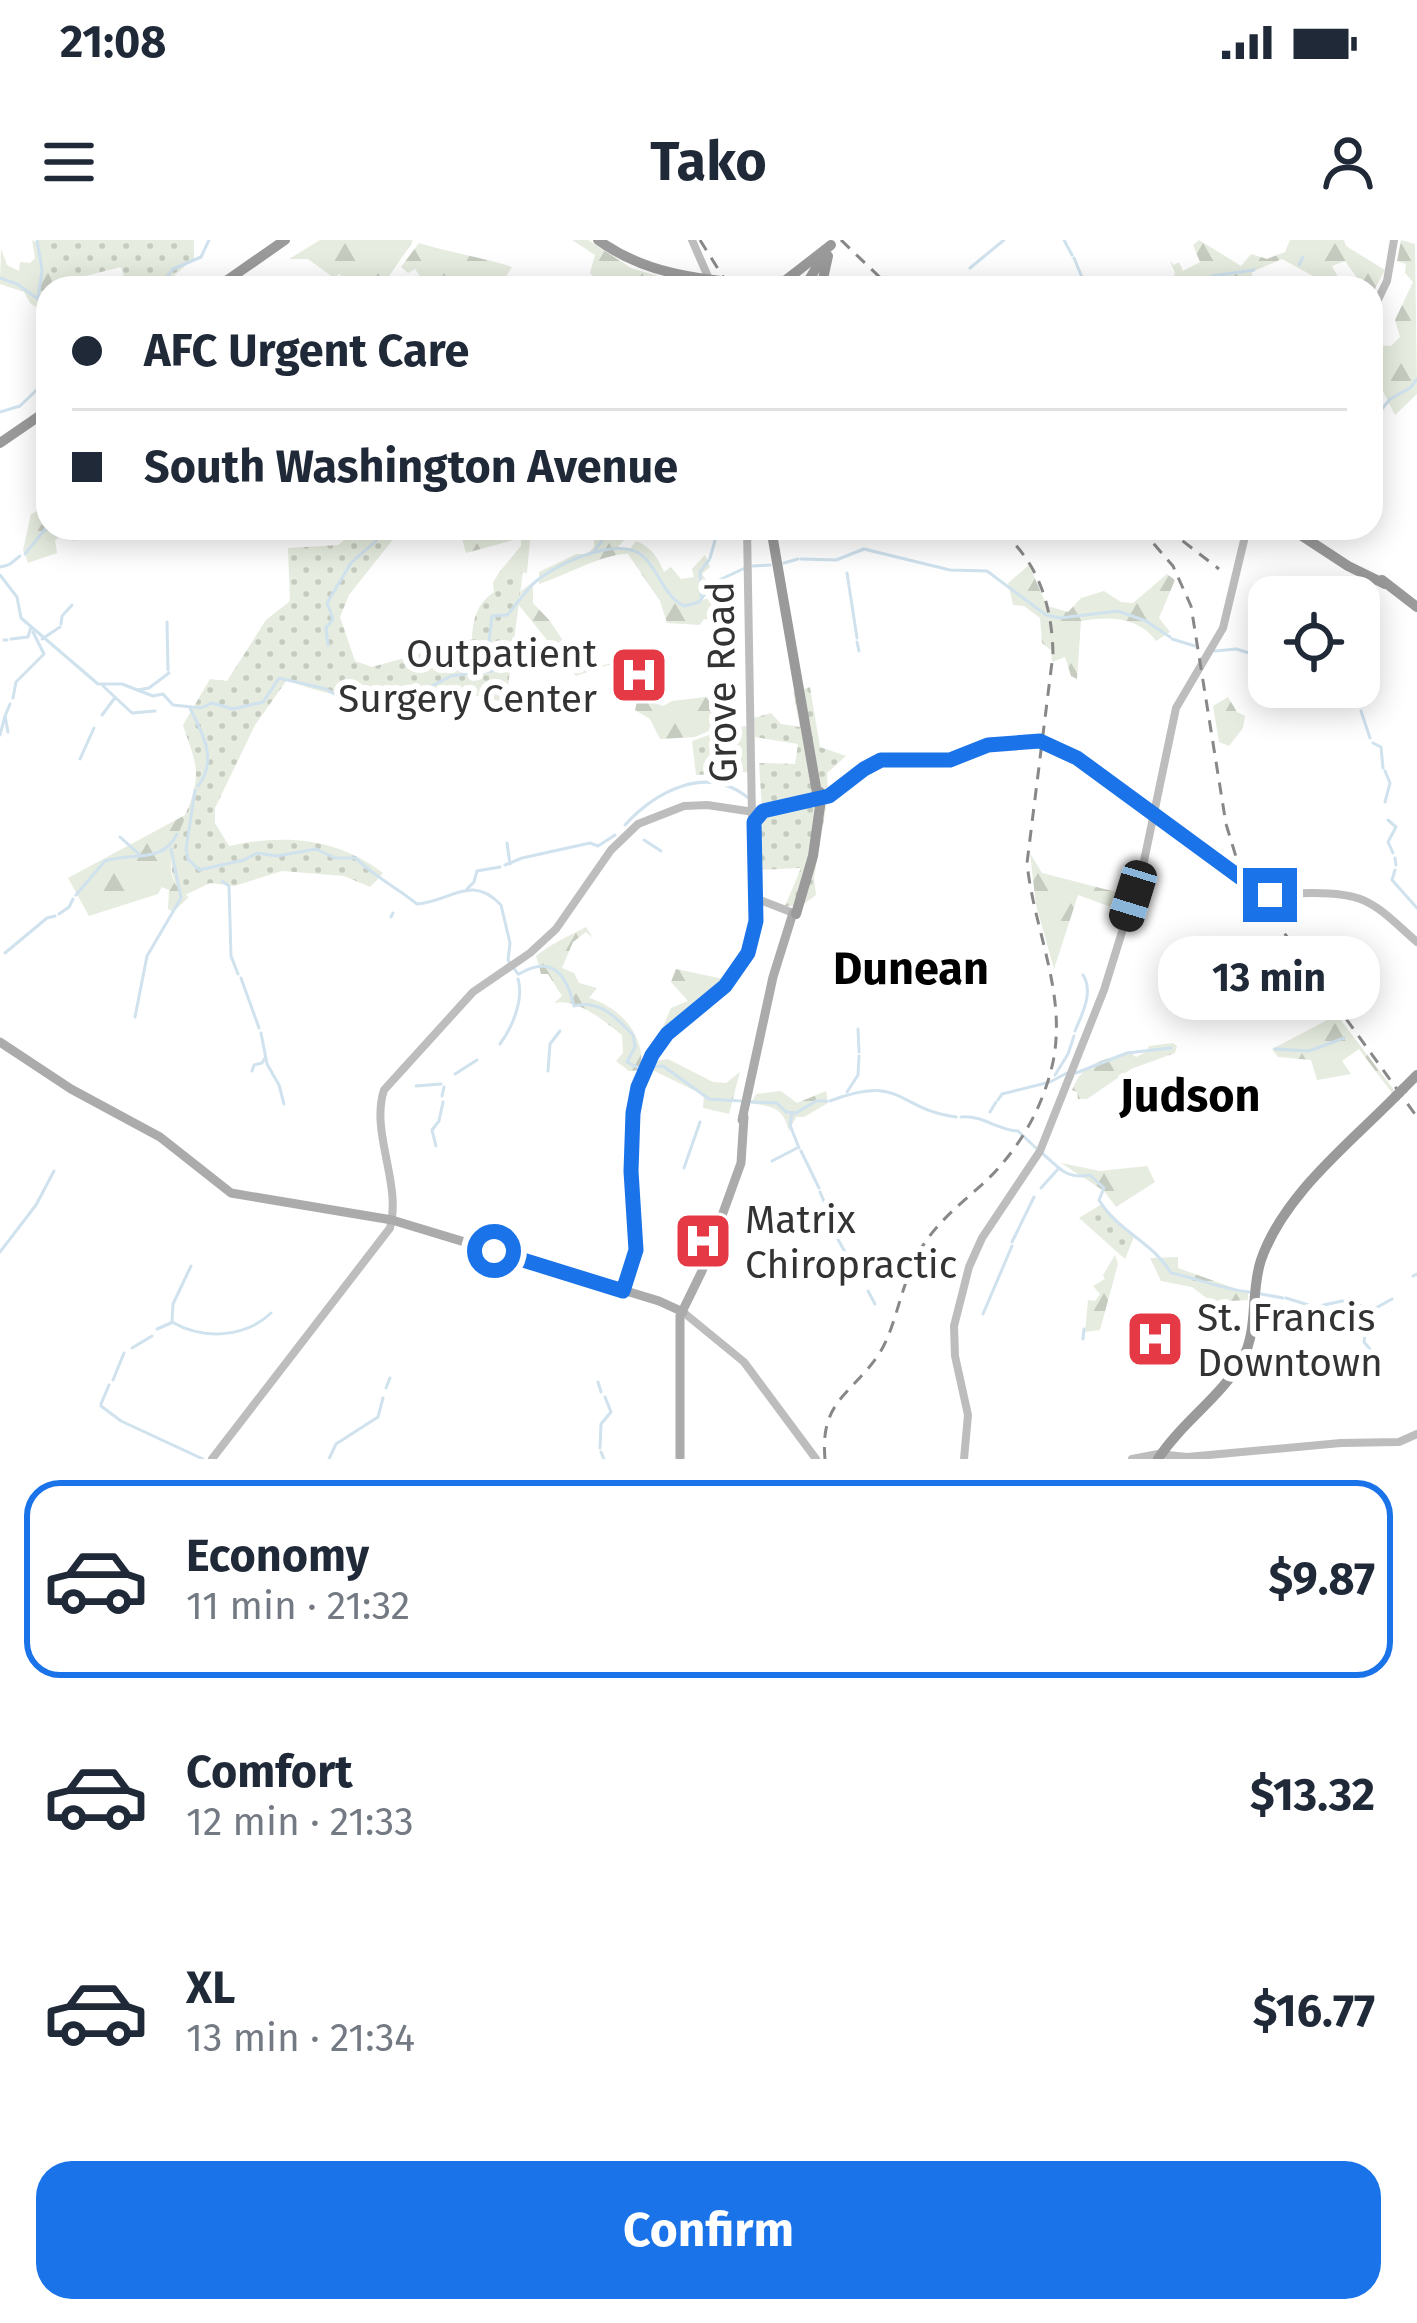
<!DOCTYPE html>
<meta charset="utf-8">
<style>
body{margin:0;font-family:"Fira Sans",sans-serif;background:#f2f2f3;color:#1f2937;height:100vh;display:flex;flex-direction:column;font-size:45px;white-space:nowrap}
*{box-sizing:border-box;margin:0}
p{font-size:39px;color:#747a83}
.icon{flex:none;width:66px;height:66px;fill:none;stroke:currentColor;stroke-width:2;stroke-linecap:round;stroke-linejoin:round}
.map{position:relative;height:1219px;overflow:hidden}
.panel{display:flex;flex-direction:column;background:#fff;flex:1}
.panel>*{flex:none}
.top-card{position:absolute;left:36px;top:36px;width:1347px;height:264px;border-radius:36px;box-shadow:0 6px 30px #0003;display:grid;align-content:center;height:264px;padding:0 36px;background:#fff}
.controls{position:absolute;left:1248px;top:336px;display:grid;gap:24px}
.controls a{display:grid;place-items:center;width:132px;height:132px;border-radius:24px;background:#fff;box-shadow:0 6px 30px #0003;font-size:60px}
.end{position:absolute;width:54px;height:54px;margin:-27px;border:15px solid #1a73e8;background:#fff;box-shadow:0 0 0 6px #fff}
.from{border-radius:50%}
.bubble{position:absolute;height:84px;border-radius:36px;background:#fff;box-shadow:0 6px 30px #0003;font-size:39px;font-weight:700;line-height:84px;text-align:center}
.car{position:absolute;width:36px;height:72px;margin:-36px -18px;border-radius:15px;box-shadow:0 0 9px 3px #0007;background:linear-gradient(#222 24%,#8ab4d8 0 40%,#222 0 76%,#8ab4d8 0 86%,#222 0)}
.top-card b{display:flex;align-items:center;gap:42px;height:114px;font-size:45px}
.top-card b+b{border-top:3px solid #e0e1e3}
.top-card i{width:30px;height:30px;background:#1f2937}
ul{padding:21px 0 0;list-style:none}
li{display:flex;align-items:center;gap:36px;height:198px;margin:0 24px 18px;padding:0 12px;border:6px solid transparent;border-radius:36px}
li div{flex:1}
li b{display:block;font-size:45px}
li em{font-style:normal;font-weight:700}
li.current{border-color:#1a73e8}
li>.icon{width:108px;height:108px;stroke-width:1.5}
.action{display:flex;gap:24px;margin-top:auto;padding:24px 36px}
.action a{flex:1;height:138px;border-radius:36px;background:#1a73e8;color:#fff;font-size:48px;font-weight:700;line-height:138px;text-align:center}
.status{display:flex;justify-content:space-between;align-items:center;height:84px;padding:0 60px;background:#fff;direction:ltr}
.status svg{height:33px;fill:currentColor}
header{display:flex;justify-content:space-between;align-items:center;height:156px;padding:0 36px;background:#fff;font-size:54px;font-weight:700}
.map>svg:first-child{display:block}
.grass{fill:url(#grass-dots)}
.forest{fill:url(#forest-firs)}
.lines{fill:none;stroke-linecap:round;stroke-linejoin:round}
.stream{stroke:#cfe2ee;stroke-width:3}
.secondary{stroke:#bdbdbd;stroke-width:8}
.primary{stroke:#ababab;stroke-width:9}
.highway{stroke:#9a9a9a;stroke-width:10}
.rail{stroke:#888;stroke-width:3;stroke-dasharray:12 9;stroke-linecap:butt}
.highway-bridge{stroke:#9a9a9a;stroke-width:10}
.route{stroke:#1a73e8;stroke-width:15}
.labels{text-anchor:middle;stroke-width:12;stroke-linejoin:round;paint-order:stroke}
.poi-label{font-size:39px;fill:#333;stroke:#fff;text-anchor:start}
.street-label{font-size:39px;fill:#333;stroke:#fff}
.quarter-label{font-size:45px;font-weight:bold;fill:#000;stroke:#fff}
</style>
<div class="status"><b>21:08</b><svg viewBox="0 0 49 12"><path d="M0 12V9h3v3zM5 12V6h3v6zM10 12V3h3v9zM15 12V0h3v12zM26 1h20v11H26zM47 4h2v5h-2z"/></svg></div>
<header><svg class="icon" aria-label="menu" viewBox="0 0 24 24"><path d="M4 6h16M4 12h16M4 18h16"/></svg>Tako<svg class="icon" aria-label="person" viewBox="0 0 24 24"><circle cx="12" cy="8" r="4"/><path d="M4 21q1-7 8-7t8 7"/></svg></header>
<div class="map">
<svg width="1417" height="1219" viewBox="0 0 1417 1219">
<defs>
<pattern id="grass-dots" width="8" height="8" patternUnits="userSpaceOnUse" patternTransform="scale(3)"><rect width="8" height="8" fill="#e6ecdf"/><path d="M2 2h.1M6 6h.1" fill="none" stroke="#c6cbc0" stroke-width="1.8" stroke-linecap="round"/></pattern>
<pattern id="forest-firs" width="22" height="20" patternUnits="userSpaceOnUse" patternTransform="scale(3)"><rect width="22" height="20" fill="#e6ecdf"/><path d="M5 1l3.5 6h-7zM16 11l3.5 6h-7z" fill="#c6cbc0"/></pattern>
</defs>
<rect width="100%" height="100%" fill="#fff"/>
<g class="grass">
<polygon points="36,0 194,0 194,18 160,48 127,48 121,27 53,44 42,6 36,5"/>
<path d="M359,288H402L349,355L340,377L355,421L372,427L472,399C473,378 477,364 494,352L493,342L501,330L523,331L506,462C445,452 450,438 390,471C356,456 322,455 287,440L255,485L215,568V583L229,606C284,594 336,597 383,633L370,647L344,636L282,631L234,646L210,643L183,656C151,614 196,576 196,533C196,518 187,499 183,485L210,439L227,441L266,380L290,361L288,308L338,305Z"/>
<polygon points="810,447 820,507 846,516 827,533 828,553 762,568 759,523 795,524 798,504 755,497 754,478 771,473 781,484 800,487 793,452"/>
<polygon points="748,486 750,532 696,535 692,501 728,488"/>
<polygon points="824,561 827,562 814,638 816,655 801,666 785,666 801,628 757,630 759,579 761,575"/>
<polygon points="1102,964 1134,997 1125,1019 1079,978"/>
</g>
<g class="forest">
<polygon points="32,0 42,5 54,48 48,48 48,75 30,63 24,52 0,44 1,9 7,25 19,31 20,22 30,23 35,18"/>
<polygon points="320,0 411,0 413,1 381,48 355,48 339,34 334,38 308,19 289,19"/>
<polygon points="572,0 588,0 631,28 668,39 669,48 605,48 590,33 595,15"/>
<polygon points="1199,0 1241,26 1251,14 1267,19 1285,12 1290,0 1344,0 1346,6 1385,30 1371,56 1371,48 1364,48 1345,21 1332,26 1344,48 1335,48 1282,19 1252,32 1251,48 1167,48 1158,41 1172,40 1175,33 1170,21 1174,25 1179,22 1183,31 1200,22 1193,5"/>
<polygon points="1401,0 1415,4 1417,154 1395,175 1371,128 1371,105 1391,106 1400,97 1395,80 1413,42 1405,33 1406,24 1397,21"/>
<path d="M419,3C450,13 482,17 512,27L499,48H428L415,29L408,33L401,27Z"/>
<polygon points="48,266 48,288 73,288 77,300 73,301 69,291 55,300 57,313 28,323 23,310 31,274"/>
<polygon points="453,288 531,288 527,333 501,330 521,306 521,298 466,313 461,295"/>
<path d="M594,288H622L628,296L617,308L630,309L636,301C652,307 659,320 664,332L671,327L681,339L694,337L692,329L705,315L710,327L702,334L708,343L716,339L719,344L704,351L699,361L716,356L720,361L712,369L714,376L732,370L735,376L722,383L704,379L700,385L667,383L660,361L628,314C604,313 562,337 539,344V332L576,314H587L594,307Z"/>
<path d="M1029,325L1047,366L1068,372L1081,358L1104,351L1121,362L1133,363L1167,334L1175,340L1159,378L1170,392L1156,401C1139,377 1108,376 1081,381L1077,439L1071,436L1065,417L1052,422L1051,410L1042,403L1040,378L1024,366L1013,365L1008,343Z"/>
<polygon points="533,342 533,363 550,381 573,416 584,411 601,425 611,424 576,436 518,364 521,351"/>
<polygon points="638,457 663,466 672,461 706,457 718,473 718,487 695,497 660,499 650,479 635,470"/>
<polygon points="1228,457 1237,472 1245,476 1243,488 1229,506 1219,502 1213,466"/>
<path d="M187,574C175,600 157,638 189,657L173,672L168,669L169,650L162,647L158,654L89,676L68,638Z"/>
<polygon points="1030,613 1042,633 1116,652 1111,667 1078,655 1054,729 1036,665"/>
<path d="M586,687L593,698L586,692L573,702L562,728L574,733L579,743L597,748L589,758C619,767 646,794 641,830L629,831L616,821L623,813L622,795C604,781 578,758 554,763L562,756L548,734H541L536,716C552,703 569,696 586,687Z"/>
<polygon points="676,729 728,740 659,796 671,768 688,761 671,742"/>
<polygon points="1337,775 1394,850 1392,853 1359,809 1342,821 1351,834 1317,840 1311,820 1278,817 1272,809"/>
<path d="M1173,803L1177,806L1175,813L1131,829L1087,859H1078L1077,852L1072,850C1083,821 1102,822 1129,811L1136,817L1146,812L1149,806Z"/>
<polygon points="668,819 713,842 726,843 740,832 729,874 703,868 704,855 650,829 653,822"/>
<path d="M781,851L797,863L826,851L828,863L804,877H796L789,891C783,867 773,867 751,863L756,854Z"/>
<polygon points="1061,923 1100,931 1147,926 1155,942 1116,967 1104,951"/>
<polygon points="1115,1015 1118,1024 1100,1090 1085,1092 1088,1060 1095,1061 1100,1054 1093,1046 1105,1039 1103,1035"/>
<polygon points="1178,1017 1178,1028 1248,1053 1248,1060 1212,1062 1192,1047 1161,1041 1150,1018"/>
</g>
<g class="lines">
<g class="stream">
<polyline points="37,0 42,30 38,59"/>
<polyline points="1064,0 1072,15"/>
<polyline points="1074,18 1084,42"/>
<polyline points="1299,25 1303,17"/>
<polyline points="970,28 1004,0"/>
<polyline points="0,38 17,44 48,66"/>
<polyline points="158,48 173,29 201,17 209,0"/>
<polyline points="1190,48 1212,36 1254,30"/>
<polyline points="0,172 20,166 48,139"/>
<polyline points="1374,179 1390,159 1410,148 1417,139"/>
<polyline points="595,310 611,288"/>
<polyline points="25,314 47,287"/>
<polyline points="710,318 716,297"/>
<polyline points="801,319 836,320 864,309 950,330 987,331 1046,375 1060,378 1118,371 1146,381 1170,397"/>
<polyline points="784,323 798,319"/>
<polyline points="10,324 20,316"/>
<polyline points="753,326 770,325"/>
<polyline points="0,327 8,325"/>
<polyline points="847,333 857,398"/>
<polyline points="0,335 17,357 21,378 98,444 122,444 153,456 163,454 173,465 201,468 212,463 233,469 263,462 279,438 326,449 338,456 383,453"/>
<polyline points="701,355 700,332 709,320"/>
<polyline points="167,382 168,430"/>
<polyline points="61,384 62,376 72,365"/>
<polyline points="11,399 28,397 31,387"/>
<polyline points="42,399 60,387"/>
<polyline points="1172,399 1195,406"/>
<polyline points="4,400 7,400"/>
<polyline points="857,402 859,411"/>
<polyline points="328,405 326,388 333,379 327,363 351,323 377,300 381,288"/>
<polyline points="1215,411 1236,409 1269,419"/>
<polyline points="103,446 132,473 155,471"/>
<polyline points="1345,447 1354,462"/>
<polyline points="137,450 149,448 169,433"/>
<path d="M385,452L402,447L424,450L451,436L492,431L498,417L489,401L492,376L507,375C515,366 523,355 531,346C551,325 619,294 643,316C660,332 663,355 684,366L699,362L713,343L745,328"/>
<polyline points="13,458 16,442 44,414 33,392"/>
<polyline points="1355,464 1357,466"/>
<path d="M190,468C203,494 218,520 198,546"/>
<polyline points="1361,471 1370,498"/>
<polyline points="102,475 114,459"/>
<polyline points="8,492 5,476 10,464"/>
<polyline points="0,495 5,476"/>
<polyline points="1373,503 1381,507 1383,528"/>
<polyline points="80,519 94,488"/>
<path d="M195,550L186,609L188,619L199,630L244,620L257,613L277,616L316,609L335,618H356C370,634 398,648 417,664C450,662 471,633 501,665L510,703L508,720L518,734"/>
<polyline points="1385,562 1390,543 1385,531"/>
<polyline points="1388,580 1396,587 1388,602 1393,613"/>
<path d="M625,585C655,552 706,524 747,557"/>
<polyline points="120,597 139,614"/>
<polyline points="644,600 661,611"/>
<polyline points="507,603 510,624"/>
<polyline points="1395,618 1396,625"/>
<polyline points="505,625 522,618 590,603 598,606 615,595"/>
<polyline points="1395,630 1392,640 1417,668"/>
<polyline points="222,641 229,646 231,716 238,734"/>
<polyline points="467,649 474,642 477,631 500,627"/>
<path d="M76,655L105,621C131,612 163,624 177,594"/>
<polyline points="59,674 69,667 73,659"/>
<polyline points="391,677 393,673"/>
<polyline points="5,713 47,678 55,676"/>
<path d="M519,734C553,714 567,736 574,766C598,759 615,776 633,795L635,807L627,822L641,829"/>
<polyline points="241,738 259,788"/>
<polyline points="135,777 147,716 181,658 171,609"/>
<polyline points="858,789 859,812"/>
<path d="M1075,791C1082,774 1094,752 1083,735"/>
<polyline points="261,793 267,824 279,845 284,864"/>
<path d="M500,804C513,786 524,759 518,739"/>
<polyline points="1275,809 1309,811 1344,798"/>
<polyline points="649,827 663,826 709,859 741,861"/>
<polyline points="252,831 254,825 262,823 265,818"/>
<polyline points="548,831 550,804 560,791"/>
<polyline points="1076,833 1127,813 1171,808"/>
<polyline points="455,834 477,820"/>
<polyline points="1055,835 1068,814 1074,796"/>
<polyline points="416,846 441,844"/>
<polyline points="847,852 858,835 859,816"/>
<polyline points="442,856 444,847"/>
<polyline points="998,860 1002,854 1050,842 1067,833"/>
<path d="M830,861C903,833 896,869 956,877"/>
<polyline points="751,862 777,863 786,872 796,873 816,861 827,861"/>
<polyline points="990,872 996,862"/>
<polyline points="792,873 790,885 799,908"/>
<path d="M961,877C984,875 996,890 1018,891L1036,908"/>
<polyline points="436,906 432,890 439,881 443,862"/>
<polyline points="801,911 819,948"/>
<path d="M1043,914C1060,928 1066,940 1090,935L1104,948L1099,960C1118,992 1152,1001 1171,1033C1197,1038 1221,1049 1249,1052"/>
<polyline points="772,921 797,908"/>
<polyline points="684,928 700,882"/>
<polyline points="1041,948 1059,928"/>
<polyline points="820,952 836,989"/>
<polyline points="836,996 849,1019"/>
<polyline points="1012,1002 1034,957"/>
<polyline points="0,1012 36,965 54,931"/>
<polyline points="1413,1036 1417,1034"/>
<polyline points="868,1051 875,1064"/>
<polyline points="1261,1054 1283,1058"/>
<polyline points="1286,1058 1315,1067 1342,1061 1373,1069"/>
<polyline points="1376,1068 1392,1059"/>
<polyline points="1364,1070 1366,1092"/>
<polyline points="983,1074 1012,1006"/>
<polyline points="172,1081 173,1064 191,1026"/>
<path d="M172,1082C203,1100 245,1098 271,1073"/>
<polyline points="157,1089 171,1083"/>
<polyline points="1365,1095 1364,1102 1370,1109"/>
<polyline points="1083,1099 1084,1089"/>
<polyline points="132,1108 152,1096"/>
<polyline points="113,1140 124,1113"/>
<polyline points="598,1142 601,1152"/>
<polyline points="386,1148 390,1138"/>
<polyline points="101,1164 109,1145"/>
<polyline points="101,1166 121,1181 203,1219"/>
<polyline points="600,1208 601,1184 611,1172 605,1157"/>
<polyline points="601,1212 604,1219"/>
<polyline points="329,1219 336,1204 378,1177 383,1158"/>
</g>
<g class="secondary">
<polyline points="692,0 713,48"/>
<polyline points="1371,74 1387,41 1394,0"/>
<polyline points="755,658 796,674"/>
<path d="M623,1051C627,1039 633,1028 635,1015C639,997 632,978 631,959C629,914 628,863 649,821C676,769 742,754 754,694L747,288"/>
<polyline points="683,1072 744,1122 816,1219"/>
<path d="M212,1219L390,988C402,943 370,893 384,850L473,752L530,713L556,689L611,610L638,584L684,566L707,565L754,572L825,558L881,521L950,520L991,504L1047,502L1088,526L1260,651C1277,657 1291,653 1308,653C1368,652 1374,664 1417,702"/>
<polyline points="964,1219 968,1175 955,1116 954,1086 969,1027 982,998 1040,911 1104,750 1144,621 1176,468 1223,388 1247,288"/>
<polyline points="1132,1219 1158,1214 1187,1217 1341,1203 1399,1202 1417,1194"/>
</g>
<g class="primary">
<polyline points="0,802 71,849 160,897 231,953 392,980 659,1061 683,1072"/>
<polyline points="742,880 773,737 793,673"/>
<polyline points="680,1219 680,1076 702,1031 741,923 744,877"/>
</g>
<g class="highway">
<path d="M598,0C655,41 719,40 785,48"/>
<polyline points="777,47 831,5"/>
<polyline points="216,48 285,0"/>
<polyline points="804,48 821,20"/>
<polyline points="821,48 828,16"/>
<polyline points="0,203 48,170"/>
<polyline points="771,288 817,553"/>
<polyline points="1290,288 1348,326 1385,344"/>
<polyline points="1382,340 1417,367"/>
<polyline points="796,674 813,616 820,566"/>
<polyline points="1403,849 1417,835"/>
<path d="M1158,1219C1181,1183 1221,1157 1242,1120C1259,1089 1250,1053 1261,1020C1284,954 1349,904 1396,856"/>
</g>
<g class="rail">
<polyline points="700,0 730,48"/>
<polyline points="841,0 891,48"/>
<polyline points="1140,288 1173,326 1191,366 1226,584 1241,633 1417,877"/>
<polyline points="1166,288 1219,329"/>
<path d="M825,1219C820,1162 849,1156 877,1117C897,1089 900,1042 922,1007C939,980 963,962 986,941C1019,909 1043,868 1053,822C1067,753 1034,691 1027,623L1053,414C1052,364 1038,321 998,288"/>
</g>
<g class="highway-bridge">
<polyline points="820,566 820,552"/>
<polyline points="1396,856 1403,849"/>
</g>
</g>
<g class="lines">
<polyline class="route" points="494,1011 623,1051 636,1010 631,931 633,873 638,847 652,815 667,794 725,746 748,713 756,681 754,582 763,571 829,556 864,529 881,520 950,520 988,505 1040,501 1077,518 1249,644 1270,655"/>
</g>
<defs>
<symbol id="hospital-square" viewBox="-11 -11 22 22"><rect x="-9" y="-9" width="18" height="18" rx="4" fill="#e63946" stroke="#fff"/><path d="M-5-5h3v3.5h4V-5h3V5h-3V1.5h-4V5h-3Z" fill="#fff"/></symbol>
</defs>
<g fill-rule="evenodd">
<use href="#hospital-square" x="606" y="402" width="66" height="66"/>
<use href="#hospital-square" x="670" y="968" width="66" height="66"/>
<use href="#hospital-square" x="1122" y="1066" width="66" height="66"/>
</g>
<g class="labels">
<g class="poi-label">
<text x="597" y="427" text-anchor="end">Outpatient<tspan x="597" dy="45">Surgery Center</tspan></text>
<text x="745" y="993">Matrix<tspan x="745" dy="45">Chiropractic</tspan></text>
<text x="1197" y="1091">St. Francis<tspan x="1197" dy="45">Downtown</tspan></text>
</g>
<g class="street-label">
<text transform="translate(721 442) rotate(-91)" y="14">Grove Road</text>
</g>
<g class="quarter-label">
<text x="911" y="744">Dunean</text>
<text x="1190" y="871">Judson</text>
</g>
</g>
</svg>
<div class="controls">
<a><svg class="icon" aria-label="locate" viewBox="0 0 24 24"><circle cx="12" cy="12" r="6"/><path d="M12 2v4M12 18v4M2 12h4M18 12h4"/></svg></a>
</div>
<i class="end from" style="left:494px;top:1011px"></i>
<i class="end" style="left:1270px;top:655px"></i>
<div class="bubble" style="left:1158px;top:696px;width:222px">13 min</div>
<i class="car" style="left:1133px;top:656px;rotate:197deg"></i>
<div class="top-card">
<b><i class="from"></i>AFC Urgent Care</b>
<b><i></i>South Washington Avenue</b>
</div>
</div>
<section class="panel">
<ul>
<li class="current"><svg class="icon" aria-label="car" viewBox="0 0 24 24"><path d="M5 17H2v-5l4-1 3-4h7l3 4 3 1v5h-3M9 17h6M6 11h13"/><circle cx="7" cy="17" r="2"/><circle cx="17" cy="17" r="2"/></svg><div><b>Economy</b><p>11 min · 21:32</p></div><em>$9.87</em></li>
<li><svg class="icon" aria-label="car" viewBox="0 0 24 24"><path d="M5 17H2v-5l4-1 3-4h7l3 4 3 1v5h-3M9 17h6M6 11h13"/><circle cx="7" cy="17" r="2"/><circle cx="17" cy="17" r="2"/></svg><div><b>Comfort</b><p>12 min · 21:33</p></div><em>$13.32</em></li>
<li><svg class="icon" aria-label="car" viewBox="0 0 24 24"><path d="M5 17H2v-5l4-1 3-4h7l3 4 3 1v5h-3M9 17h6M6 11h13"/><circle cx="7" cy="17" r="2"/><circle cx="17" cy="17" r="2"/></svg><div><b>XL</b><p>13 min · 21:34</p></div><em>$16.77</em></li>
</ul>
<div class="action"><a>Confirm</a></div>
</section>
